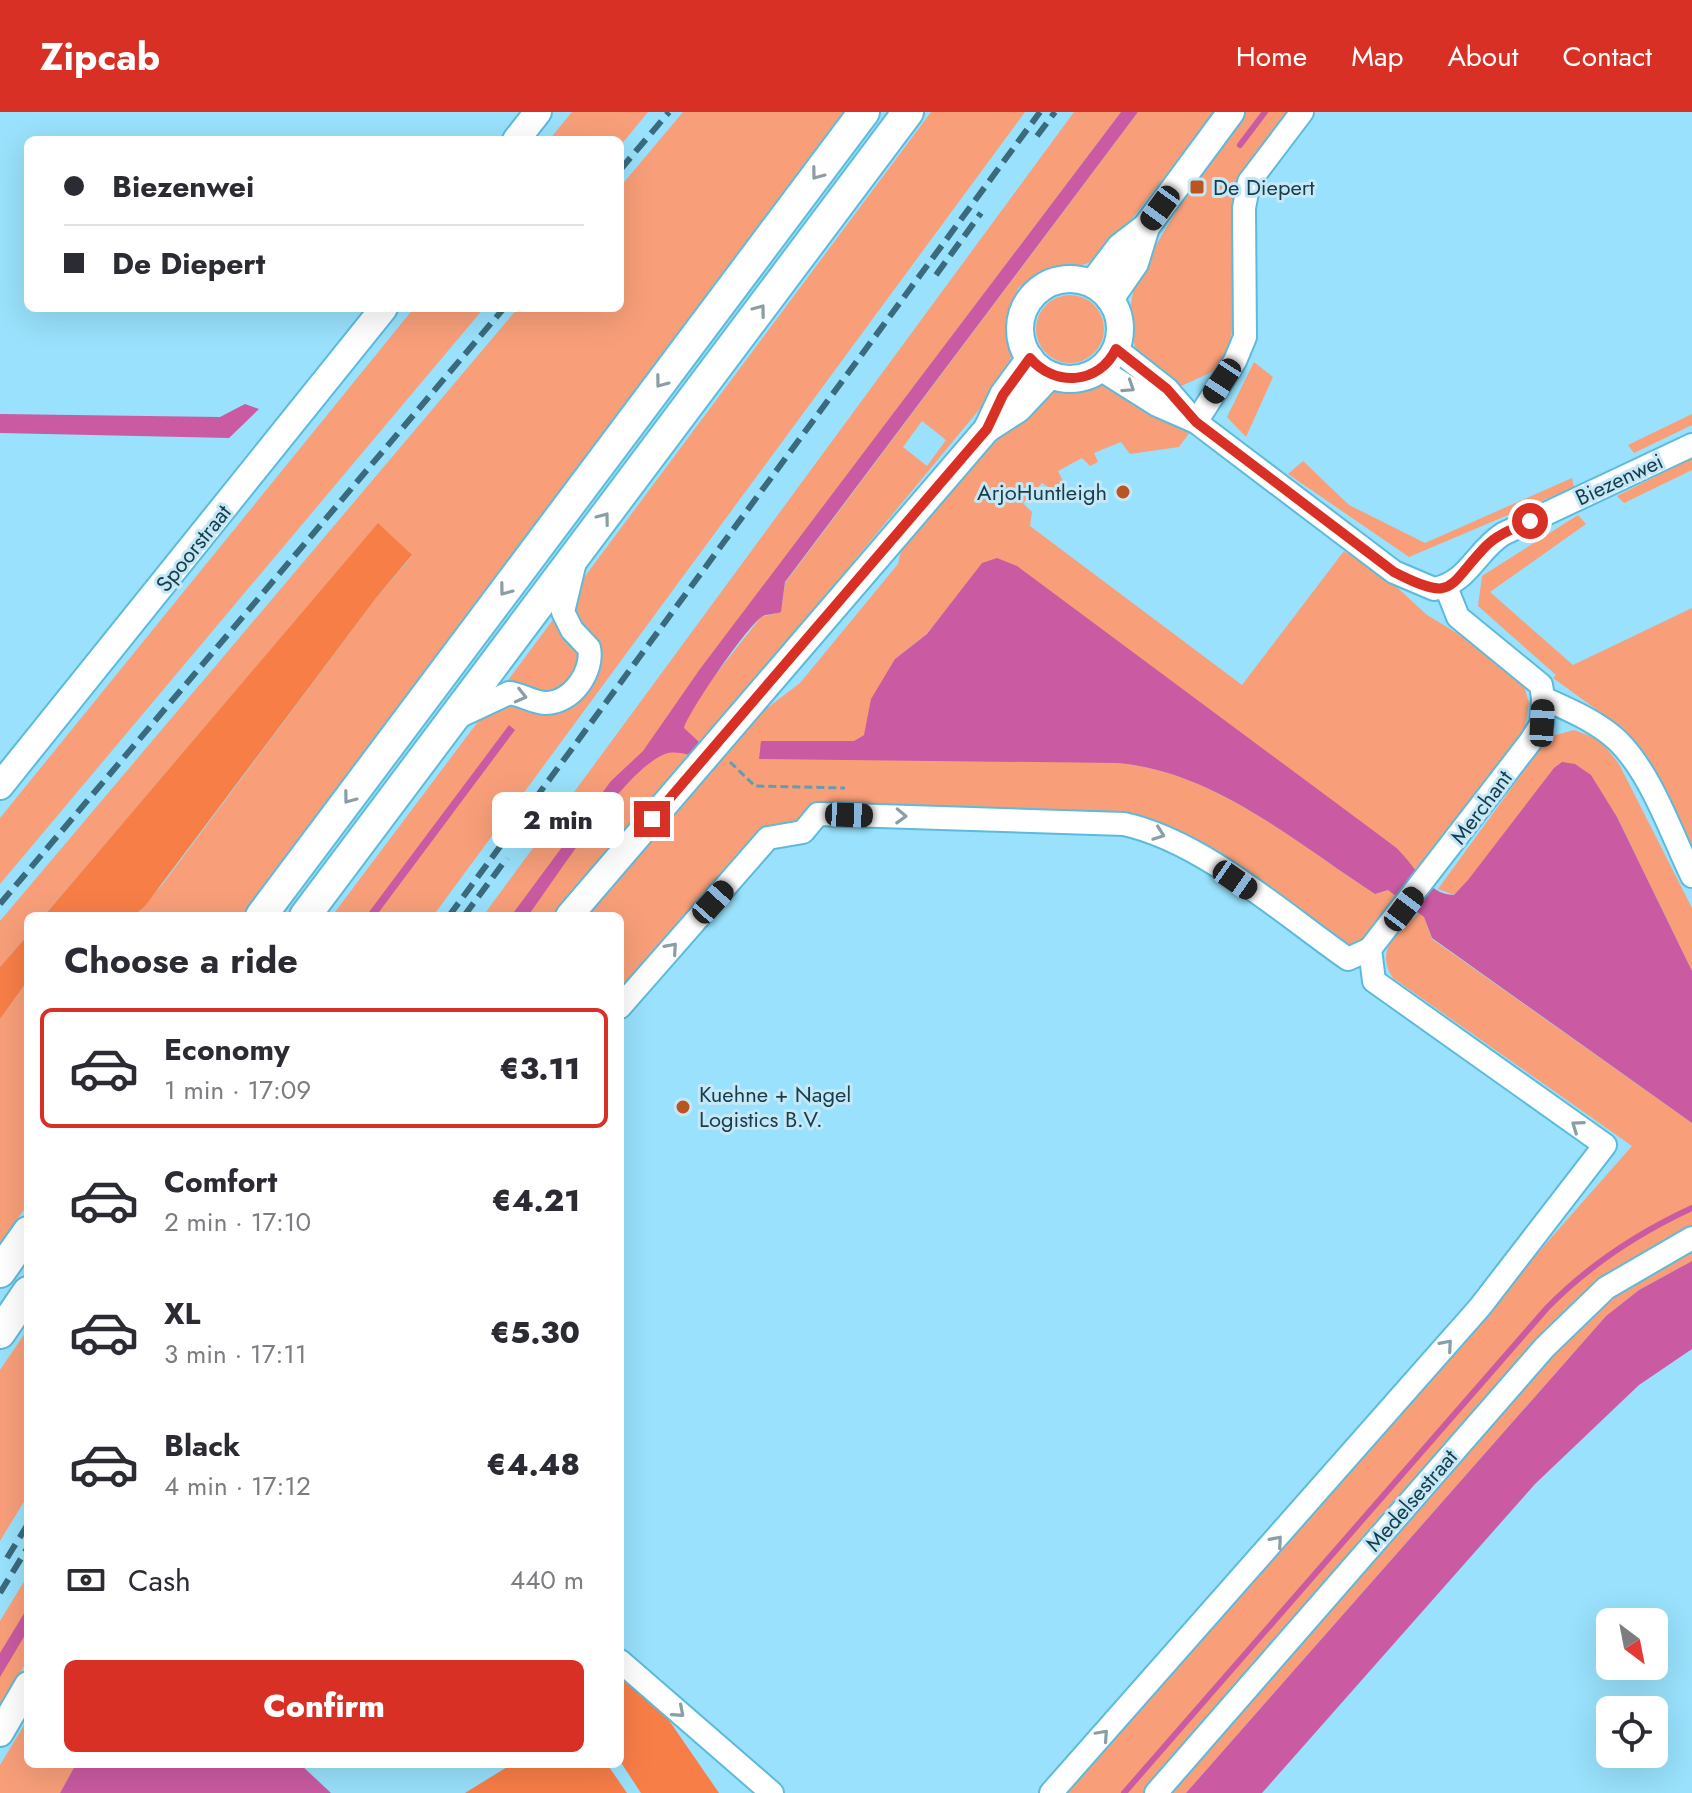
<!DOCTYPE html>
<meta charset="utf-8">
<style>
body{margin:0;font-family:Jost,sans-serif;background:#f2f2f3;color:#2b2b33;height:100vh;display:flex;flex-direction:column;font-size:30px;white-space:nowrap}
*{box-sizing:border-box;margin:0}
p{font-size:26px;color:#7c7c81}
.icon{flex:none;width:44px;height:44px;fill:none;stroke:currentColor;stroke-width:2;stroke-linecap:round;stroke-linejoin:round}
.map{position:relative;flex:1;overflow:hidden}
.sheet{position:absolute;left:24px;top:800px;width:600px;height:856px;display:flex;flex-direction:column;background:#fff;border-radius:12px;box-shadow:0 8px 32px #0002}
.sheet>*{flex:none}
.hud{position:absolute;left:24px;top:24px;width:600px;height:176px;border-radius:12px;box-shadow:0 8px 32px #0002;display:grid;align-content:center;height:176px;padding:0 40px;background:#fff}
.needle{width:52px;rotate:148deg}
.controls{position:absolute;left:1596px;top:1496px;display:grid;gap:16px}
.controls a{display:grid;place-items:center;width:72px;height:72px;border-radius:12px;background:#fff;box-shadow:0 8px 32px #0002;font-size:40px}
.end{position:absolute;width:36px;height:36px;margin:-18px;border:10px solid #d93025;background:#fff;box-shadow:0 0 0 4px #fff}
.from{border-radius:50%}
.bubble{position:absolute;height:56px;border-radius:12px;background:#fff;box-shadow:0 8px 32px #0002;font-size:26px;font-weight:800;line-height:56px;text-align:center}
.car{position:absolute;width:24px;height:48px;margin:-24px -12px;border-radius:10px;box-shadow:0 0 6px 2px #0007;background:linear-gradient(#222 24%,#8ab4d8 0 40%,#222 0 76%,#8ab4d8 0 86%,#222 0)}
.hud b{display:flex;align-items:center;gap:28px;height:76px;font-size:30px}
.hud b+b{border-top:2px solid #e1e1e2}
.hud i{width:20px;height:20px;background:#2b2b33}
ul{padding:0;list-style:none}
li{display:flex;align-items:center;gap:24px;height:120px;margin:0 16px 12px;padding:0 24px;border:4px solid transparent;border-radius:12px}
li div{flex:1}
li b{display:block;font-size:30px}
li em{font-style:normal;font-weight:800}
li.selected{border-color:#d93025}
li>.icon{width:72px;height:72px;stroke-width:1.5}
h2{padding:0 40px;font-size:36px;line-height:96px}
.pay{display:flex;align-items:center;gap:20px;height:88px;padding:0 40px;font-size:30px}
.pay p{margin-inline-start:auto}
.button{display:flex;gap:16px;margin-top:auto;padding:16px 40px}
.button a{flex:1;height:92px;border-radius:12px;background:#d93025;color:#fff;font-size:32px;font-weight:800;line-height:92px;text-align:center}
header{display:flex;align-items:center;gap:48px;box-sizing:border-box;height:112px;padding:0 40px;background:#d93025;color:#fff}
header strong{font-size:38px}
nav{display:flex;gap:44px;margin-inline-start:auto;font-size:28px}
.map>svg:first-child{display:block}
.green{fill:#f89f79;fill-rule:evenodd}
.forest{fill:#f87e47}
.water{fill:#ca5aa2}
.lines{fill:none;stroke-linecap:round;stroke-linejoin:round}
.stream{stroke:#ca5aa2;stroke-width:6}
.minor-casing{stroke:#5cbbdc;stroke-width:26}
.major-casing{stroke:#5cbbdc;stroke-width:30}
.highway-casing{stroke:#5cbbdc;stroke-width:34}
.path{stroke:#619cb1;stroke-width:3;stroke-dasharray:8 4;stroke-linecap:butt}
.minor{stroke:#fff;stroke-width:22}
.major{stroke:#fff;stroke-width:26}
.highway{stroke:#fff;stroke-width:30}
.rail{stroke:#3a6a7c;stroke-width:6;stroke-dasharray:16 8;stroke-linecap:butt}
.oneway{stroke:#8a9ea5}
.route{stroke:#d93025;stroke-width:10}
.poi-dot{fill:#b95423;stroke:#c6e8f6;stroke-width:3}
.labels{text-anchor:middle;stroke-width:6;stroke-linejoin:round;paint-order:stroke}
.poi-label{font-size:22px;fill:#153d4b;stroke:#c6e8f6;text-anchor:start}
.street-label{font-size:22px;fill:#153d4b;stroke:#c6e8f6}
</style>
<header>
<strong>Zipcab</strong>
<nav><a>Home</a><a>Map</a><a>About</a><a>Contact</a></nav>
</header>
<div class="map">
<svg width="1692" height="1681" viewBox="0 0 1692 1681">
<rect width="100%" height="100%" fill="#99e1fc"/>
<g class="green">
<polygon points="572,0 648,0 620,34 620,28 549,28"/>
<polygon points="683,0 843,0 241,804 133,804 162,773 376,486 412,444 378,412 44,804 28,804 28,823 0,855 0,809 518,196 620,196 620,75"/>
<polygon points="931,0 1025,0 433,804 332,804 492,591 499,588 535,595 585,570 573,505 577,475"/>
<path d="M1074,0H1121L701,557L712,567L761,505L781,500L785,471L1138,0H1215L1107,139L1086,152L1038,162L1018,176L1006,218L1012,242L1002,270L700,635L553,804H483ZM922,309L946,328L927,354L903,335Z"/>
<polygon points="1244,0 1292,0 1237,74 1234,210 1227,242 1214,259 1179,275 1153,258 1135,235 1129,204 1135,168 1203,55"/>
<circle cx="1070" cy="217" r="34"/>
<polygon points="414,196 484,196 0,772 0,706"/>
<polygon points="1254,250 1273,265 1246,325 1227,305"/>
<path d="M1089,273L1109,274L1190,320L1179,335L1130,342L1121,330L1094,341L1098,350L1090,354L1082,346L1058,359L1063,369L1053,378L1042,371L1023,391L1032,400L1030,414L1242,573L1344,439L1388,467L1427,503L1465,526L1523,571L1529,591L1524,620L1419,755L1413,759L1394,734L1322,683L982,452L927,522L895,547L864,623L854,629H761L1117,651C1214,659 1296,731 1375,782L1388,778L1397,784L1361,832L1350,834L1213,741L1155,711L782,712L769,715L620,880V804H583L758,603L800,571L898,452L904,426L1030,293L1054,277Z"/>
<polygon points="1692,302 1692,313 1634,341 1628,333"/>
<polygon points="1692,346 1692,358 1624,391 1617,384"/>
<polygon points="1303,349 1349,393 1425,431 1572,366 1574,375 1409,445 1288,362"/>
<polygon points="1578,403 1586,412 1490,480 1573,553 1692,496 1692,745 1636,637 1604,603 1553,566 1556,563 1478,494 1482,464"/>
<polygon points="558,501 579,534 584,553 554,583 503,575"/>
<polygon points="1574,618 1600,628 1619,652 1692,796 1692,859 1617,705 1591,664 1454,783 1438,777 1539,638 1552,624"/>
<path d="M1419,800L1424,805L1432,827L1692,1011V1118L1534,1236L1145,1681H1062L1632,1034L1393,866C1376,842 1394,822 1408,803L1413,807Z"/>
<polygon points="28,868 28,1092 0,1131 0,907"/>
<polygon points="1692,1134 1692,1149 1639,1178 1606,1204 1186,1681 1163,1681 1589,1200"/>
<polygon points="28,1217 28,1383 0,1429 0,1258"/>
<polygon points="28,1463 28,1547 0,1597 0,1509"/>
<polygon points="28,1607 28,1652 76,1652 60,1681 0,1681 0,1653"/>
</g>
<g class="forest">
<polygon points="378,411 412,443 376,486 145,794 133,804 44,804"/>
<polygon points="28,823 28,868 0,907 0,855"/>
<polygon points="620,1565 666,1604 719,1681 641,1681 620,1649"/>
<polygon points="512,1652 607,1652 627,1681 465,1681"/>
</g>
<g class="water">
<path d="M1121,0H1138L785,470L781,500C776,502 768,502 763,504C749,511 689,599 684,616L699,630L690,643C682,641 672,639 665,642C624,658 556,766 528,804H511L611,669L643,639L700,557Z"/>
<polygon points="245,292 259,297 229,326 0,321 0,302 220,305"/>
<path d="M997,446L1017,454L1394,734C1412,748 1426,783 1454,783L1468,768L1554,656L1562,650L1575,652L1591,663L1617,705L1692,859V1011L1432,826L1424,805L1388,778L1375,782C1296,731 1214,659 1117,651L759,647L761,629H854L864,623L871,587L895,547L927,522L982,451Z"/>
<polygon points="509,613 515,618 376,804 366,804"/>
<polygon points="1692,1149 1692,1237 1639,1273 1535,1372 1262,1681 1186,1681 1606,1204 1639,1178"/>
<polygon points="28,1495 28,1518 0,1565 0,1541"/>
<polygon points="76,1652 300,1652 331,1681 60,1681"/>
</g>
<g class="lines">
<g class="stream">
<polyline points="1240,33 1265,0"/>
<path d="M1124,1681L1547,1196C1589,1153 1638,1121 1692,1096"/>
</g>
<defs>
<g id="minor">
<polyline points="1116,237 1167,277 1192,306"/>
<path d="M1100,257L1157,293L1196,310L1394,460L1434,477C1468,471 1476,439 1503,422L1692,333"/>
<polyline points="1196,310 1235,249 1245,225 1244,96 1249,70 1302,0"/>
<path d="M1446,475L1458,505L1541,573L1543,586C1569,598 1597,609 1618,629C1652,663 1671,721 1692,764"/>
<path d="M458,605L509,581C521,582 534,591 546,591C572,591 594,559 589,536L572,518L563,500L574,454"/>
<path d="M620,895L768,726L803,720L818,702L1124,712C1202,729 1282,801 1348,847L1370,837"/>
<polyline points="620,1549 772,1681"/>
<polyline points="1051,1681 1480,1195 1605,1033 1374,869 1370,837 1530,630 1542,611 1543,586"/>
<polyline points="1156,1681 1545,1235 1606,1176 1692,1126"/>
</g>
<g id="major">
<polyline points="516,28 538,0"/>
<circle cx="1070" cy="217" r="50"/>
<polyline points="1092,172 1120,135 1146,115 1231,0"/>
<polyline points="1110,187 1135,151 1146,115"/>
<polyline points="987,317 1018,297 1050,263"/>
<polyline points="0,674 384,196"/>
<polyline points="569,804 987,317 1003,283 1030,246"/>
<polyline points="0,1621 28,1573"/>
</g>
<g id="highway">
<polyline points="261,804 864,0"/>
<polyline points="305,804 908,0"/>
<polyline points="0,1160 28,1120"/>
<polyline points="0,1221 28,1180"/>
</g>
</defs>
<use href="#minor" class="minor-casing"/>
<use href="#major" class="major-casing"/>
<use href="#highway" class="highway-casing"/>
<polyline class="path" points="730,650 755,674 845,676"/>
<use href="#minor" class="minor"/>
<use href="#major" class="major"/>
<use href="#highway" class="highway"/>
<g class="rail">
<polyline points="1037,24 1055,0"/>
<polyline points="620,58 669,0"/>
<polyline points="936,163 981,101"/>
<polyline points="0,792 504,196"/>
<polyline points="449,804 1040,0"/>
<polyline points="464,804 507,746"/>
<polyline points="7,1446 28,1412"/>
<polyline points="0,1481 28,1435"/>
</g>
</g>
<defs><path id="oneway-chevron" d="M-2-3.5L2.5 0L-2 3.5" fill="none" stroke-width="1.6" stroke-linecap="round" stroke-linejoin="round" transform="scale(2)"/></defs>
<g class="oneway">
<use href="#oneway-chevron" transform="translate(817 62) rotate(127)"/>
<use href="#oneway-chevron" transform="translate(760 198) rotate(-53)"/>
<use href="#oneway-chevron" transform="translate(661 270) rotate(127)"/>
<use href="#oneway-chevron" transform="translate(1129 275) rotate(33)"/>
<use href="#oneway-chevron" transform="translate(604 406) rotate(-53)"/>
<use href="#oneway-chevron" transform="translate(505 478) rotate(127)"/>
<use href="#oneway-chevron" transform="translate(521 584) rotate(14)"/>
<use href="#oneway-chevron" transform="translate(349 686) rotate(127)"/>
<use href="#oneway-chevron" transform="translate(901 704) rotate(2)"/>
<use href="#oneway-chevron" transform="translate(1159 722) rotate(20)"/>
<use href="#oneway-chevron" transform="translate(672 836) rotate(-49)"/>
<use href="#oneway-chevron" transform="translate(1577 1014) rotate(-145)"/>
<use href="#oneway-chevron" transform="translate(1447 1233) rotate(-49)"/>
<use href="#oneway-chevron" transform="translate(1277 1429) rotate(-49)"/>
<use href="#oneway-chevron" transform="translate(679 1600) rotate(41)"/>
<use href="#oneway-chevron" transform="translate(1103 1623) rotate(-48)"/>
</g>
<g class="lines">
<path class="route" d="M652,707L987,317L1003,283L1030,246C1054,275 1099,273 1116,237L1167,277L1196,310L1394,460C1456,492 1447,474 1486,434C1498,422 1515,416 1530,409"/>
</g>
<g class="poi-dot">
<rect x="1189" y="67" width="16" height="16" rx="4"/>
<circle cx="1123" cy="380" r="8"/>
<circle cx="683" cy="995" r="8"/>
</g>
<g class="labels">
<g class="poi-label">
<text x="1213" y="83">De Diepert</text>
<text x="1107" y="388" text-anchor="end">ArjoHuntleigh</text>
<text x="699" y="990">Kuehne + Nagel<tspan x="699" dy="25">Logistics B.V.</tspan></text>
</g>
<g class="street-label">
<text transform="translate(1619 367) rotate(-25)" y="8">Biezenwei</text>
<text transform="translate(193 436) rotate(-51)" y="8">Spoorstraat</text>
<text transform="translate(1481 695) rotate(-53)" y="8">Merchant</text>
<text transform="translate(1411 1388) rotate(-49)" y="8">Medelsestraat</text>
</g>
</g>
</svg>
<div class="controls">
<a><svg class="needle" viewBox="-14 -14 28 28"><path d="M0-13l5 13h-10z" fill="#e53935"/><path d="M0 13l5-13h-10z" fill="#7c7c81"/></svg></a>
<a><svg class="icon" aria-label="locate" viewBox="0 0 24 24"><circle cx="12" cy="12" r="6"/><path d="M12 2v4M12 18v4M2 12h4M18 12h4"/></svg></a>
</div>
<i class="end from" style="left:1530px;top:409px"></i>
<i class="end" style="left:652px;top:707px"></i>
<div class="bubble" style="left:492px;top:680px;width:132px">2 min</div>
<i class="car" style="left:1160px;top:96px;rotate:216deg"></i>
<i class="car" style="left:1222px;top:269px;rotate:213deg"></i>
<i class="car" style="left:1542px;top:611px;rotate:3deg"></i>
<i class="car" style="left:849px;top:703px;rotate:92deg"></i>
<i class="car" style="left:1235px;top:768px;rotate:125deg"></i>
<i class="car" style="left:713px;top:790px;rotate:42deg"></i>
<i class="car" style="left:1404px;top:797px;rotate:37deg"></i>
<div class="hud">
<b><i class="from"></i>Biezenwei</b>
<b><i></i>De Diepert</b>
</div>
<section class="sheet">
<h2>Choose a ride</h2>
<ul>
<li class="selected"><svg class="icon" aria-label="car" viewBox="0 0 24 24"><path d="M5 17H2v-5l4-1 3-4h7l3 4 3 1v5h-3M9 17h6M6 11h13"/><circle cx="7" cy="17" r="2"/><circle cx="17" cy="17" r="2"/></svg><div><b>Economy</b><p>1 min · 17:09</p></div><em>€3.11</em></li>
<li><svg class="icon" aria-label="car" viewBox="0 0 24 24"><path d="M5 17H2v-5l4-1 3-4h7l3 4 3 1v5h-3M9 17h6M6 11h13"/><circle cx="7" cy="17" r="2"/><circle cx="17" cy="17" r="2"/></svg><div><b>Comfort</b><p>2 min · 17:10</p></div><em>€4.21</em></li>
<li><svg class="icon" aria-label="car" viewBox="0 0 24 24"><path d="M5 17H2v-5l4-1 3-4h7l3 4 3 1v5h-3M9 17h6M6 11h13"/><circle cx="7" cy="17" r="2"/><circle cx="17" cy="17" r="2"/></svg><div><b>XL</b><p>3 min · 17:11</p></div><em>€5.30</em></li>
<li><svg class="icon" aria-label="car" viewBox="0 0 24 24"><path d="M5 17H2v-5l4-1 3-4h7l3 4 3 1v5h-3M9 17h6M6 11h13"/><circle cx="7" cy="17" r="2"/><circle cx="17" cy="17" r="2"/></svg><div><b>Black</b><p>4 min · 17:12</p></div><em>€4.48</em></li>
</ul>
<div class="pay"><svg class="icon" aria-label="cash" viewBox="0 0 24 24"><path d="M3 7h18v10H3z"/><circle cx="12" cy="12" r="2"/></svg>Cash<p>440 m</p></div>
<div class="button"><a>Confirm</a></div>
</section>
</div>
